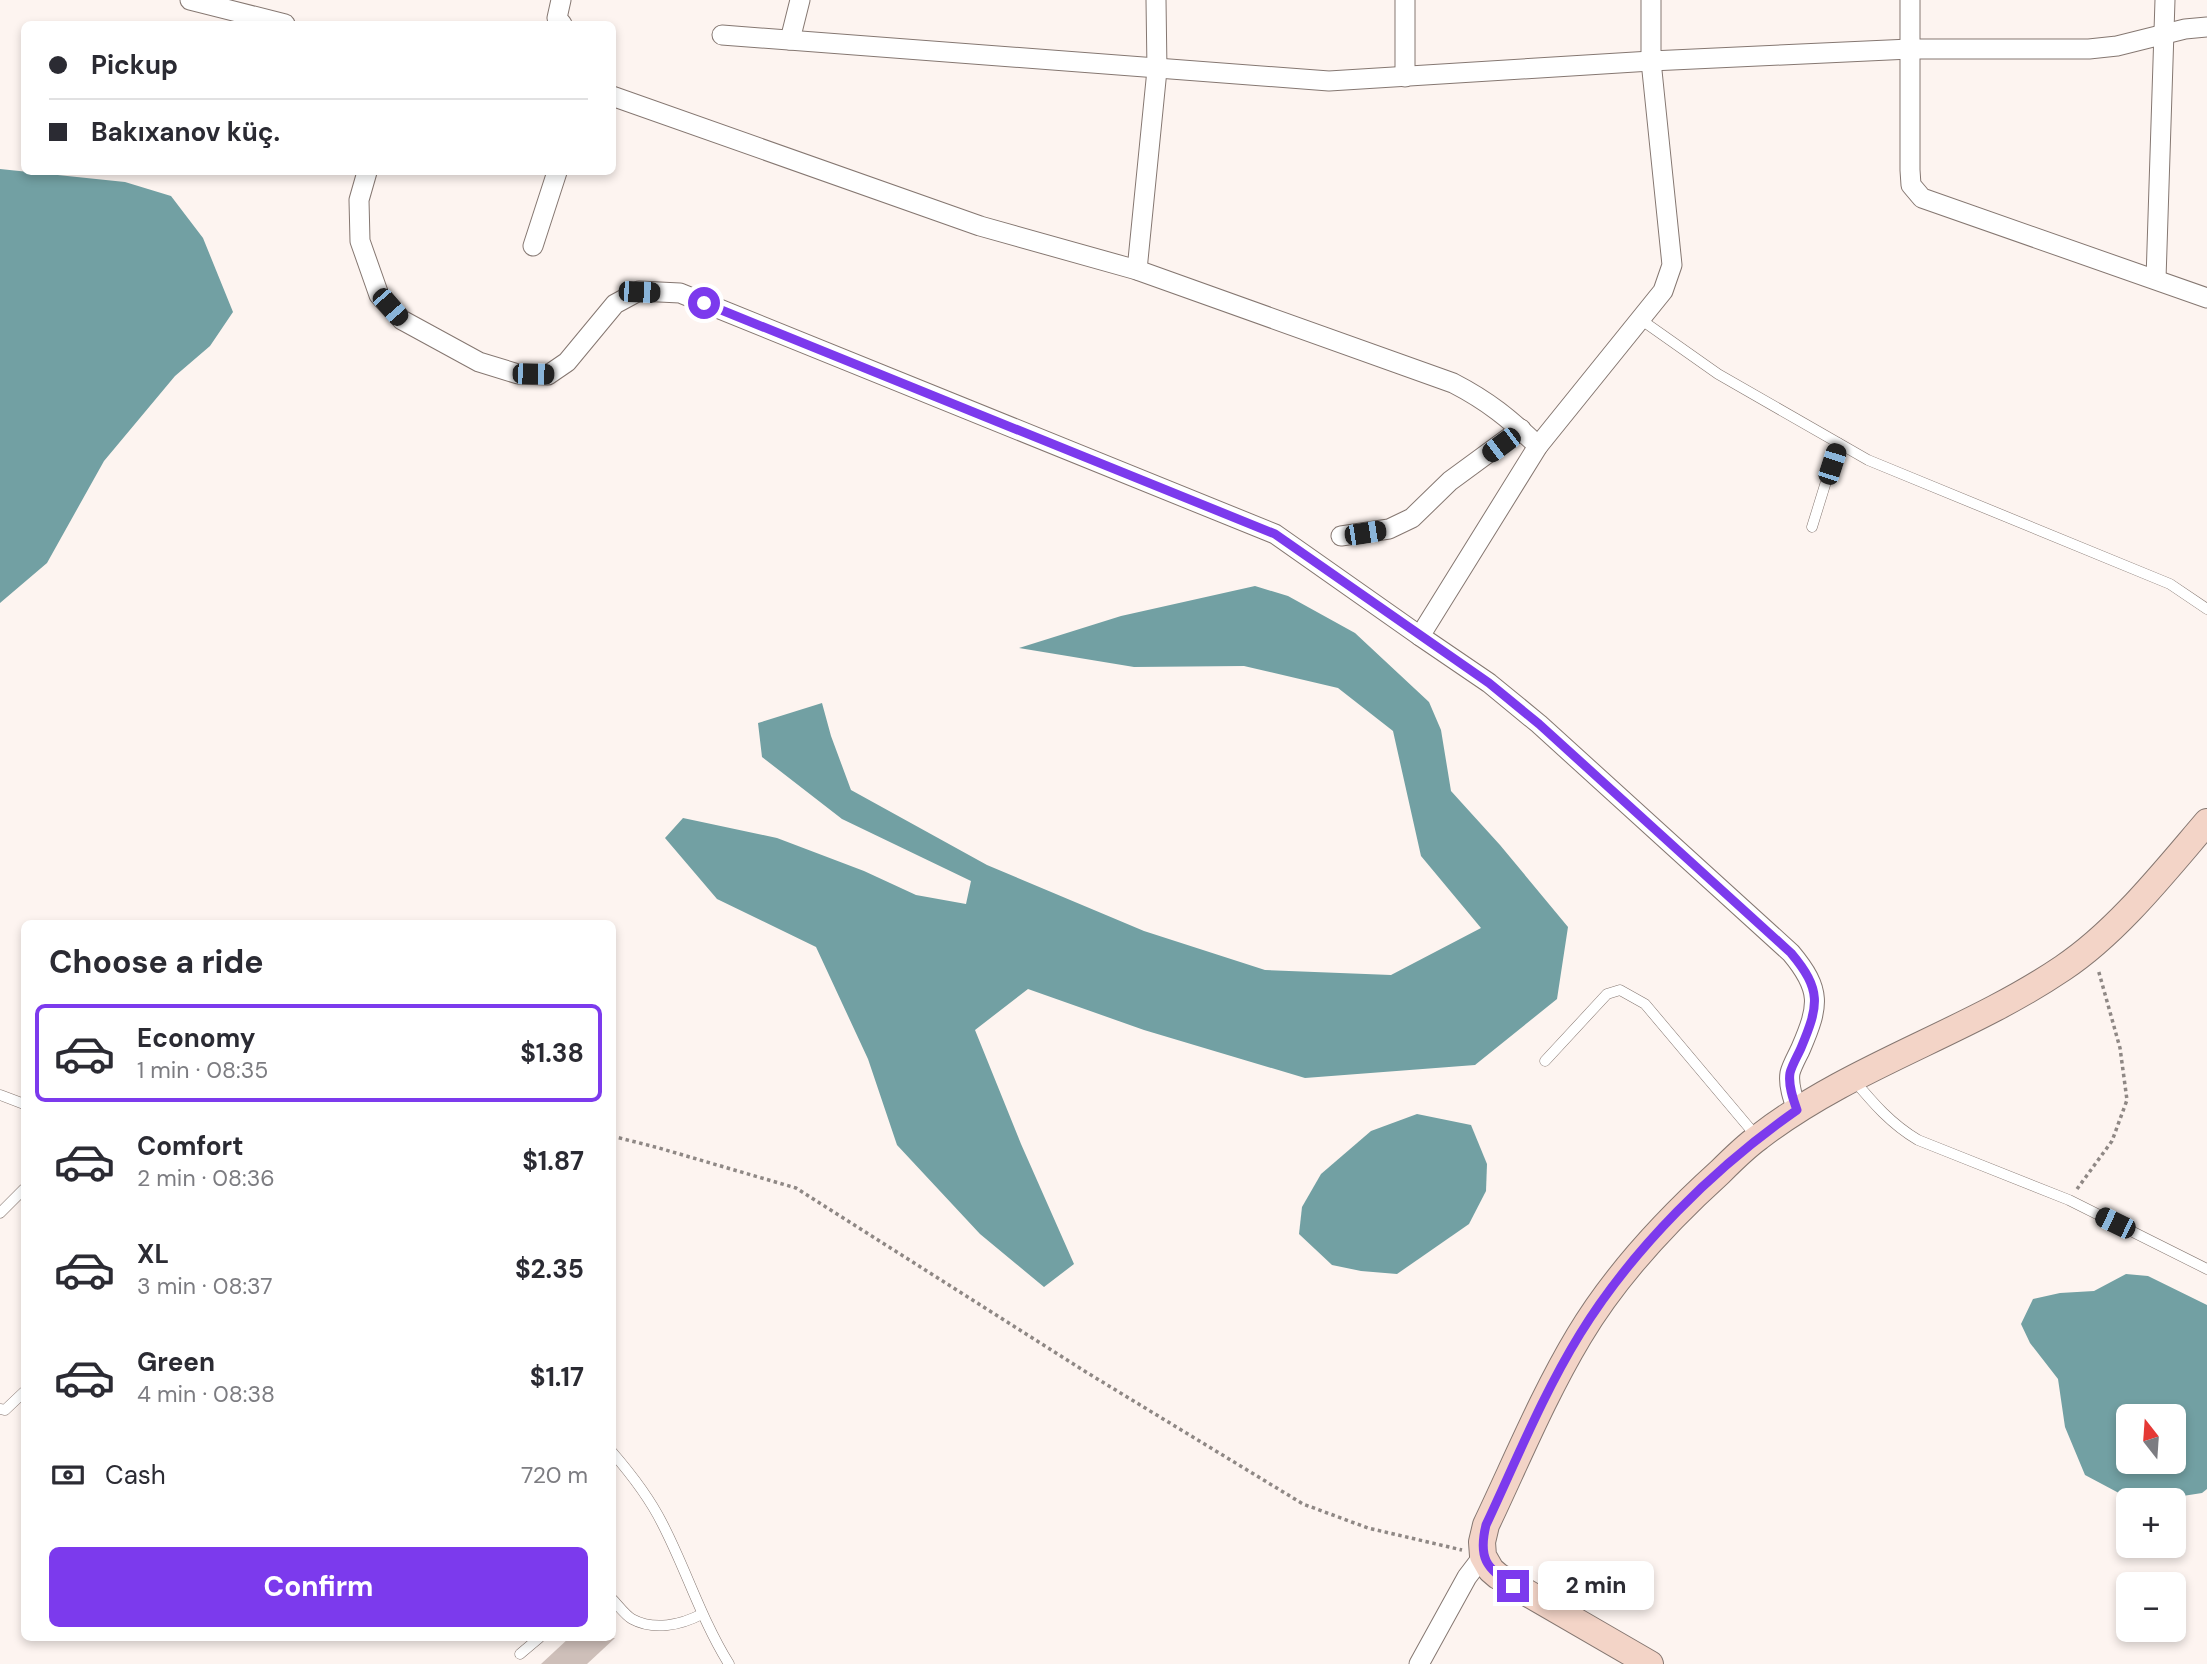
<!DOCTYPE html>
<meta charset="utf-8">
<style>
body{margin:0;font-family:"DM Sans",sans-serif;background:#f7f7f7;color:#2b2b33;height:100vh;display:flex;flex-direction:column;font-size:26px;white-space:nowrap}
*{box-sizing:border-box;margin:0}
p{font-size:23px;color:#7c7c81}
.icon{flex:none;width:38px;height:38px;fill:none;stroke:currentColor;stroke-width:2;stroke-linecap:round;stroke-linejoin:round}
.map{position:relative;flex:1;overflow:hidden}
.sheet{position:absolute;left:21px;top:920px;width:595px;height:721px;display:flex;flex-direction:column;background:#fff;border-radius:10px;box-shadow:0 4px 10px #0003}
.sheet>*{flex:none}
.top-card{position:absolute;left:21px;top:21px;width:595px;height:154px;border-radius:10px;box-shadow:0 4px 10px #0003;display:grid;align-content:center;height:154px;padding:0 28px;background:#fff}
.needle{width:46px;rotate:343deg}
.buttons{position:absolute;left:2116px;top:1404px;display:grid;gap:14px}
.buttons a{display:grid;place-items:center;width:70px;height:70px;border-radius:10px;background:#fff;box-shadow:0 4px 10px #0003;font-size:35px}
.end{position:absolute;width:32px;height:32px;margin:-16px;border:9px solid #7c3aed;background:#fff;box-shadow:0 0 0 4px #fff}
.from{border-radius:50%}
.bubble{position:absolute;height:49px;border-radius:10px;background:#fff;box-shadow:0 4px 10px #0003;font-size:23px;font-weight:700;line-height:49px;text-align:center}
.car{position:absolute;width:21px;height:42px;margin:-21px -10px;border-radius:9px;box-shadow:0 0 5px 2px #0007;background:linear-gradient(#222 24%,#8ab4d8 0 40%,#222 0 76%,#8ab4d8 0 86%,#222 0)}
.top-card b{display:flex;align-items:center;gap:24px;height:66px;font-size:26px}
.top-card b+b{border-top:2px solid #e1e1e2}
.top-card i{width:18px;height:18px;background:#2b2b33}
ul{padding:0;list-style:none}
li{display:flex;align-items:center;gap:21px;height:98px;margin:0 14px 10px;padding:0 14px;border:4px solid transparent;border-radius:10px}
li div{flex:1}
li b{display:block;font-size:26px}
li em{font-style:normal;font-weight:700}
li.on{border-color:#7c3aed}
li>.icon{width:63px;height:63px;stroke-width:1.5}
h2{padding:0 28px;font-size:32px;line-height:84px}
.pay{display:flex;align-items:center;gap:18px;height:77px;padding:0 28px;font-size:26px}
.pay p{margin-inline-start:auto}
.action{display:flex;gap:14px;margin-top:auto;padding:14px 28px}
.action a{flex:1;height:80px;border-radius:10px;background:#7c3aed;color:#fff;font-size:28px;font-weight:700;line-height:80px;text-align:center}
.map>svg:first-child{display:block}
.water{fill:#72a0a3;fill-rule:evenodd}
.building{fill:#cebfb9}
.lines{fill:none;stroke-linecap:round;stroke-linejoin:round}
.lane-casing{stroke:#857771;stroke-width:11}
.street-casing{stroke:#857771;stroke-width:21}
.secondary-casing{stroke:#857771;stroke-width:28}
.path{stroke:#8f8885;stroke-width:3.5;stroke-dasharray:3.5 3.5;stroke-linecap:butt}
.lane{stroke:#fff;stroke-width:10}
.street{stroke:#fff;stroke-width:19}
.secondary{stroke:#f3d4c7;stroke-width:26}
.route{stroke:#7c3aed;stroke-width:9}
</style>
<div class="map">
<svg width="2207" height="1664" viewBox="0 0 2207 1664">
<rect width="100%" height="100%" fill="#fdf4f0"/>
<g class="water">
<polygon points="0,169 125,182 171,196 203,238 233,312 210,346 175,376 104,461 47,563 0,603"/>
<polygon points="1255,586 1288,596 1355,633 1429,702 1441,730 1451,791 1500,845 1568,927 1557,999 1475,1065 1305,1078 1144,1030 1028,989 975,1030 1021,1144 1074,1264 1044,1287 980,1234 897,1145 868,1059 816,947 717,899 665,838 683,818 777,838 864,871 916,895 966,904 971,881 842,819 762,757 758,723 822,703 831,736 851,790 987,865 1144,931 1265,970 1391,975 1481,928 1421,856 1393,731 1338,688 1244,666 1134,667 1019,648 1121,616"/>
<polygon points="1417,1114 1471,1125 1487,1164 1486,1191 1469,1224 1397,1274 1361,1271 1332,1265 1299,1234 1302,1207 1321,1174 1371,1131"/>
<path d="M2126,1274L2148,1276L2207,1305V1489L2202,1493L2157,1500H2132L2085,1475L2065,1427L2058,1379L2030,1343L2021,1324L2033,1299L2060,1293L2094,1291ZM2128,1416H2174V1461H2128Z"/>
</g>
<polygon class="building" points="569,1638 615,1638 587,1664 541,1664"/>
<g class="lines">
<defs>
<g id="lane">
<polyline points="1640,319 1718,374 1868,460 2170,584 2207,609"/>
<polyline points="1812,527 1838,443"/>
<polyline points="1545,1061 1607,994 1620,990 1645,1004 1757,1137"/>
<path d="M1853,1079C1873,1103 1891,1124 1918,1140L2069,1200L2207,1269"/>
<polyline points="0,1095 24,1104"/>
<polyline points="0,1213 24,1189"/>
<polyline points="0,1409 5,1410 24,1392"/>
<path d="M612,1452C631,1474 649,1497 662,1523C686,1569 701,1619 729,1664"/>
<path d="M612,1599C618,1605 625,1615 632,1619C654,1631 681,1625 702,1614"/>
<polyline points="520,1654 539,1638"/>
</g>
<g id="street">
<polyline points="190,0 285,24"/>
<polyline points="561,0 557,18 562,24"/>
<path d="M1651,0V61L1672,265L1663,291L1538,446L1420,636L1489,683L1539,724L1791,953C1822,990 1819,1006 1801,1048C1798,1055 1792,1065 1790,1073C1788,1085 1793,1099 1797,1110"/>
<polyline points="1910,0 1910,170 1911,185 1922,198 2207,298"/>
<polyline points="722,35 1329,81 1651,61 1910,49 2089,49 2117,46 2185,29 2207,27"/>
<polyline points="790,40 800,0"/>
<polyline points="1405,77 1405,0"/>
<path d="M612,96L980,226L1137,270L1453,383C1488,401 1510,419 1538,446"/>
<polyline points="367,172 359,200 360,241 379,295 402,320 479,362 518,374 548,375 567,362 615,304 639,291 680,293 1275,534 1420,636"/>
<polyline points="533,246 557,172"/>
<polyline points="1137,270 1157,70 1156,0"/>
<polyline points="2156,279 2165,0"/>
<polyline points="1341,536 1389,529 1412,518 1450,481 1521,429"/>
<polyline points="1419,1664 1467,1577 1483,1556"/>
</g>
<path id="secondary" d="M1650,1664L1498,1576L1491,1570L1483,1556L1482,1542L1486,1525C1516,1462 1543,1396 1579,1336C1616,1274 1667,1220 1720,1172C1732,1160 1745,1147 1759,1137C1851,1066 1967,1033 2063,968C2117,932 2165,871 2207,822"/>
</defs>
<use href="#lane" class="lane-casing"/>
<use href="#street" class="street-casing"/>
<use href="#secondary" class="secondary-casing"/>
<g class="path">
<polyline points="612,1136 659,1148 796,1188 1086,1372 1303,1504 1368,1528 1462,1550"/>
<polyline points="2077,1189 2112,1141 2127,1100 2120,1048 2098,969"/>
</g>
<use href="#lane" class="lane"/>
<use href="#street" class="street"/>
<use href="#secondary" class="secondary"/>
</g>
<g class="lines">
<path class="route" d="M704,303L1275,534L1489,683L1539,724L1791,953C1822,990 1819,1005 1801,1048C1798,1055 1792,1065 1790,1073C1788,1085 1793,1099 1797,1110C1714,1168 1633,1248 1580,1334C1543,1394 1516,1461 1486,1525C1478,1558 1486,1568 1513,1586"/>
</g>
</svg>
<div class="buttons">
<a><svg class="needle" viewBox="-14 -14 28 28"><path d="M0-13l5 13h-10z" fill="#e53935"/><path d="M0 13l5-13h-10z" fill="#7c7c81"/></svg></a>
<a>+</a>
<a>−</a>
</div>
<i class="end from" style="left:704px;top:303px"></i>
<i class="end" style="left:1513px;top:1586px"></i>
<div class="bubble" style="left:1538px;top:1561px;width:116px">2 min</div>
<i class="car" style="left:639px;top:292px;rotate:92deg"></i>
<i class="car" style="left:390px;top:307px;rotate:139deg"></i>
<i class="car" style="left:533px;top:374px;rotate:91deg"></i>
<i class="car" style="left:1501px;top:445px;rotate:233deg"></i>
<i class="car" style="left:1832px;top:464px;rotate:18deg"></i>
<i class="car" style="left:1365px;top:533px;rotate:81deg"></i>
<i class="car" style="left:2115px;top:1223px;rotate:296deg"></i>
<div class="top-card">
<b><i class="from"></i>Pickup</b>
<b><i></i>Bakıxanov küç.</b>
</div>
<section class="sheet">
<h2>Choose a ride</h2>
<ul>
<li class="on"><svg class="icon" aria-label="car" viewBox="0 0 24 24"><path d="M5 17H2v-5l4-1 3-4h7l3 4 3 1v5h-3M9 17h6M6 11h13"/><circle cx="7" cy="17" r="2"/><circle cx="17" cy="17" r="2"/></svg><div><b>Economy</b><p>1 min · 08:35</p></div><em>$1.38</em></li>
<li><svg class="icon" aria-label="car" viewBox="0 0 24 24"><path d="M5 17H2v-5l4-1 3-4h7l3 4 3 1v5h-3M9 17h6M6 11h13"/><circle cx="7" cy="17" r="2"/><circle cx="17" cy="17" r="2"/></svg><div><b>Comfort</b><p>2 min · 08:36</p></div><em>$1.87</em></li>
<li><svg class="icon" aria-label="car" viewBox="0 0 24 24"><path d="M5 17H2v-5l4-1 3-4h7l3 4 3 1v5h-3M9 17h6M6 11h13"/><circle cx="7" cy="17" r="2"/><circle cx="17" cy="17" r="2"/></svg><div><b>XL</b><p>3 min · 08:37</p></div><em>$2.35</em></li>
<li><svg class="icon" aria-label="car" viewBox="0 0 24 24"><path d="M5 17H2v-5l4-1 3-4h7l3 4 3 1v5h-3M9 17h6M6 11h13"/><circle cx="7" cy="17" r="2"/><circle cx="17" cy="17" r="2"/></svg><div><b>Green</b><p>4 min · 08:38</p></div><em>$1.17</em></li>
</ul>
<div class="pay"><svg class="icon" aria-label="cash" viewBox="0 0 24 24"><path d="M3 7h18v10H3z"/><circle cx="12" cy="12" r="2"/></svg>Cash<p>720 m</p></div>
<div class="action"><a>Confirm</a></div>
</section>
</div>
